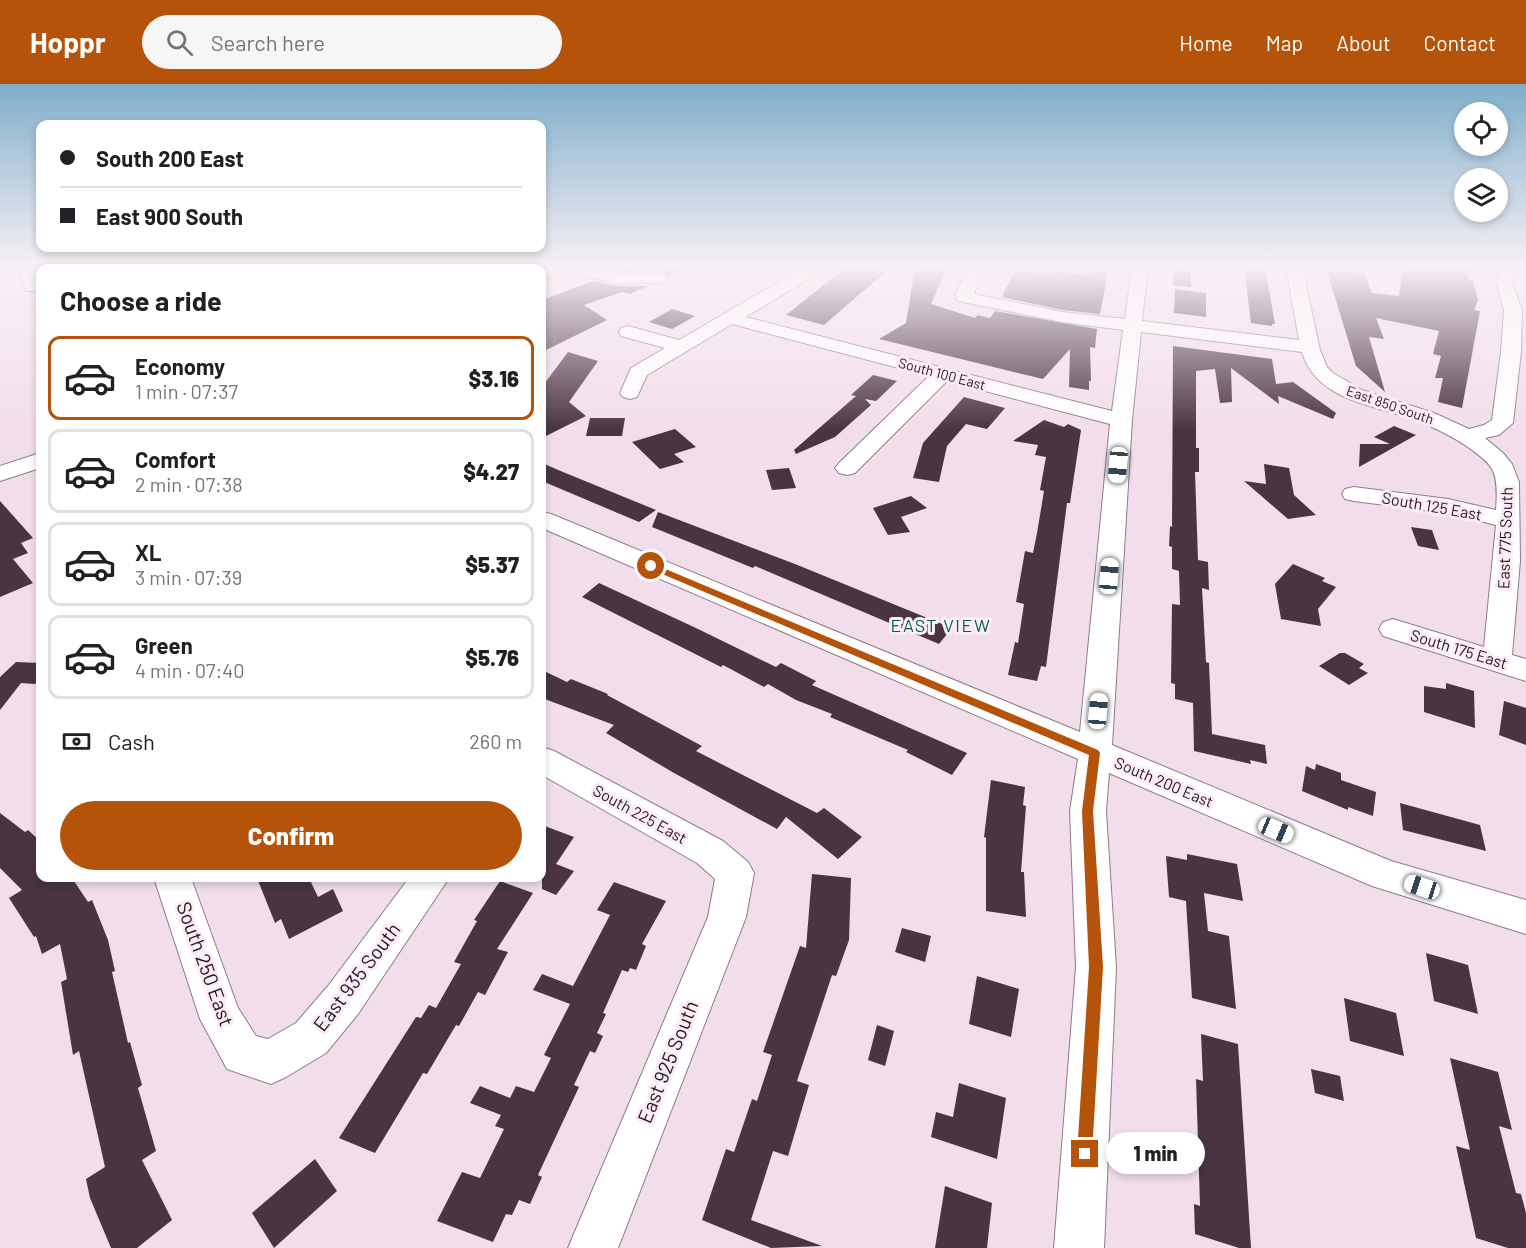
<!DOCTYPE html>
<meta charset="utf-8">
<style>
body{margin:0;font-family:Barlow,sans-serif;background:#f6f6f6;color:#202124;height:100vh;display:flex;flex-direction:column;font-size:22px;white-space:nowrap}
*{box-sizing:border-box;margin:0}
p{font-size:20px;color:#757577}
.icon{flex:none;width:33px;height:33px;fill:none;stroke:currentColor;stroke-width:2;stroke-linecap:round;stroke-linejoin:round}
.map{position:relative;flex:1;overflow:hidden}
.panel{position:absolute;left:36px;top:180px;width:510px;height:618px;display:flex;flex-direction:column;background:#fff;border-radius:12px;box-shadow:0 3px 9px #0003}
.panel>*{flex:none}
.banner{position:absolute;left:36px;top:36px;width:510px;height:132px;border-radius:12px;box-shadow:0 3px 9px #0003;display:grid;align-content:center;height:132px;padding:0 24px;background:#fff}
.tools{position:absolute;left:1454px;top:18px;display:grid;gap:12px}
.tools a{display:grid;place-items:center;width:54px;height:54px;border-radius:50%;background:#fff;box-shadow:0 3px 9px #0003;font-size:30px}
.end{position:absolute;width:27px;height:27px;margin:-14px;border:8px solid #b45309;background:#fff;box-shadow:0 0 0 3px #fff}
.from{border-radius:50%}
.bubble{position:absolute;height:42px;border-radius:21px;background:#fff;box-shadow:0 3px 9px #0003;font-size:20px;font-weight:800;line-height:42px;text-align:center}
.car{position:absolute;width:18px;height:36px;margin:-18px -9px;border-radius:8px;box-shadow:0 0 4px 2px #0007;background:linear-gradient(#fff 24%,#345 0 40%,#fff 0 76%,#345 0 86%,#fff 0)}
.banner b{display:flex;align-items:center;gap:21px;height:57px;font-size:22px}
.banner b+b{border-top:2px solid #e0e0e0}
.banner i{width:15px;height:15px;background:#202124}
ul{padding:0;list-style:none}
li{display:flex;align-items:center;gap:18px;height:84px;margin:0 12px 9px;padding:0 12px;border:3px solid #e0e0e0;border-radius:12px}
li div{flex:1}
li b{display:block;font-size:22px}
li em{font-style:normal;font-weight:800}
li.active{border-color:#b45309}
li>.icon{width:54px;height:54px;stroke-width:1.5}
h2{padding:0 24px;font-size:27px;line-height:72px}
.pay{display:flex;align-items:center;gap:15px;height:66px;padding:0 24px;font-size:22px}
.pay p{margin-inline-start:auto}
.primary-button{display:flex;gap:12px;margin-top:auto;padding:12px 24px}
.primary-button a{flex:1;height:69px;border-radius:36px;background:#b45309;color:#fff;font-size:24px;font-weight:800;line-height:69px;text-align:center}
header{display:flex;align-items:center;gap:36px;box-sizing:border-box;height:84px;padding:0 30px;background:#b45309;color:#fff}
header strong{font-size:28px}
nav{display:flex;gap:33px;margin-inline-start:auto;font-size:21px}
.search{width:420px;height:54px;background:#f6f6f6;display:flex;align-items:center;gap:15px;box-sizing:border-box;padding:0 21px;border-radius:33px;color:#757577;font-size:22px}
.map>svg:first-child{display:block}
.building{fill:#4b3442}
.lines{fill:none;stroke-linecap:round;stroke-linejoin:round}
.minor-casing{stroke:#8e7b86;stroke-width:2}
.minor{fill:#fff;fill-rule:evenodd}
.route{fill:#b45309}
.labels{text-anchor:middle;stroke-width:6;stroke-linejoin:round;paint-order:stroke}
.far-street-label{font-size:14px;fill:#20181d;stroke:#fdecf6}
.street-label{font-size:16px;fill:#20181d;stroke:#fdecf6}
.neighbourhood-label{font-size:18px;letter-spacing:1.5px;fill:#006054;stroke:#fdecf6}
.near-street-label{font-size:20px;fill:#20181d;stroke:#fdecf6}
</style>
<header>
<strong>Hoppr</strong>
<div class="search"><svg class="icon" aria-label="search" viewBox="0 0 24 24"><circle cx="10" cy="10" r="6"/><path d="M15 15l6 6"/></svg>Search here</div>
<nav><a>Home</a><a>Map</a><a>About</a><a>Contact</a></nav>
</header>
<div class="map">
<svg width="1526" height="1164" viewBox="0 0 1526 1164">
<rect width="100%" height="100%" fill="#f2deea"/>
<g class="building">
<polygon points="630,183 687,183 669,192 660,187 617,188"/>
<polygon points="846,183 891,183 824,241 786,231"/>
<polygon points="915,183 946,186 931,220 975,234 978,231 990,234 995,227 1097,245 1095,264 1090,263 1091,297 1089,297 1089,306 1069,303 1070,265 1043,295 879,255 906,239"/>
<polygon points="1174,183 1190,183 1191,203 1173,201"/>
<polygon points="1244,183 1265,183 1275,240 1272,240 1272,242 1251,239"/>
<polygon points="1403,183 1484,183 1466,193 1471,194 1468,196 1473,197 1478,216 1474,226 1480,227 1462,324 1438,318 1443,294 1435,294 1441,272 1433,270 1439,247 1376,234 1384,255 1369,253 1385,308 1356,282 1327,187 1364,189 1372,209 1399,212"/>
<polygon points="1018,186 1050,190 1051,187 1089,191 1090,186 1108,188 1100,230 1062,226 1002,213 1014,188"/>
<polygon points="593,197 617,202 648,202 630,210 622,208 584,221 607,236 542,268 542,216"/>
<polygon points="1175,205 1206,209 1206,233 1174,229"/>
<polygon points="672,225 695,232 672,245 649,238"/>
<polygon points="1173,262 1272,275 1276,300 1293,298 1336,329 1333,335 1278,312 1279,320 1231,284 1232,318 1220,319 1215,285 1196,287 1196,364 1199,364 1199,388 1195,388 1198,476 1208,478 1209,506 1202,504 1206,578 1209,579 1212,650 1265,661 1267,680 1250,676 1251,680 1194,667 1193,619 1175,615 1175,600 1171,599 1172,520 1180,521 1179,487 1172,485 1172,463 1169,462 1170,442 1172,443"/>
<polygon points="568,268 598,277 569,318 586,332 542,354 542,303"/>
<polygon points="873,291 897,297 876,317 865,315 871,321 835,353 796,370 794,366 856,312 851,311"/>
<polygon points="964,313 1005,324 987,345 966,340 947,362 939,398 913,394 923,359"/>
<polygon points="590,334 625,334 622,352 586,352"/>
<polygon points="1044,336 1064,343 1068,340 1081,346 1070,419 1067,419 1046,583 1041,582 1037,597 1008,591 1015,558 1018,559 1024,520 1016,518 1025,467 1033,469 1037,449 1044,407 1040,406 1046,373 1035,371 1038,361 1013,357"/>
<polygon points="1394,342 1416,351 1359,383 1360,360 1390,360 1374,353"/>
<polygon points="675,345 696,363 674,370 684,378 660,385 632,358"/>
<polygon points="542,379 563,388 656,426 639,438 542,397"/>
<polygon points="1264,380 1289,384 1294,411 1316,431 1288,435 1244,397 1266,400"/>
<polygon points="789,384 796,404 772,406 766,386"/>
<polygon points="911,412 927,424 901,433 910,448 888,451 873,424"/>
<polygon points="0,417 33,454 21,459 28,469 13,475 33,499 0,513"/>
<polygon points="658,428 795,480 952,544 939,560 755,482 753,484 652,443"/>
<polygon points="1411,443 1432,446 1439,466 1418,462"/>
<polygon points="1293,480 1325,494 1322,497 1336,503 1318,525 1321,542 1281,535 1275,500"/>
<polygon points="599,499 696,544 776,583 781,579 816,597 812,601 967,669 952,691 906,668 908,666 830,633 832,630 796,616 768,600 764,603 723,581 721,583 582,513"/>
<polygon points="1340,569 1345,569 1364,580 1359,584 1368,589 1349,601 1319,582"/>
<polygon points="16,578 40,579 40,594 35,600 21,599 0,626 0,593"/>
<polygon points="542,586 567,598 571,595 608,610 607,611 702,662 696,667 733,686 817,729 824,724 862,753 838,775 786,733 777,745 674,689 606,649 614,641 542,614"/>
<polygon points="1446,599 1474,607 1475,644 1424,628 1424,602 1446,605"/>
<polygon points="1504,617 1526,624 1526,661 1499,651"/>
<polygon points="1316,680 1341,689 1341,696 1376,708 1373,732 1348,723 1348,726 1302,707 1306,682 1315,686"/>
<polygon points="991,696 1025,703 1023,721 1026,722 1021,788 1024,788 1026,833 986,827 986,754 984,753"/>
<polygon points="1400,719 1480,741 1486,767 1403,746"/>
<polygon points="0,729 25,748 28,746 40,757 40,794 72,794 88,818 92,816 108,856 115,887 112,888 128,959 130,958 142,1001 138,1004 156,1067 142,1076 172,1136 137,1164 111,1164 90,1114 86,1095 105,1083 79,967 73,971 61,898 67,895 60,860 42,870 36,852 34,853 9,814 22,806 0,784"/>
<polygon points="542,741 574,753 556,780 574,787 556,811 542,805"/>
<polygon points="1187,770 1237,780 1243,817 1204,809 1208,847 1229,852 1236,925 1192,914 1186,817 1169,813 1166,772 1187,776"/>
<polygon points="812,790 851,794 849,856 836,892 832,891 797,997 809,1001 788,1072 773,1067 751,1136 822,1162 771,1164 702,1136 726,1065 734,1068 752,1015 757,1017 772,971 763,968 800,862 806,864"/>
<polygon points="257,794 309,794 318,813 333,805 343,827 289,855 281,835 275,839"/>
<polygon points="500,797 533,809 497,865 508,868 485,911 478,908 459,942 456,941 427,990 423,989 375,1069 339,1054 416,933 421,934 429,921 436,924 461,880 454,878 477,837 474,836"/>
<polygon points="614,798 666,817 642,860 646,862 636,886 630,884 628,888 622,886 603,929 606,930 597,949 603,952 595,969 590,967 574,1001 579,1003 538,1091 542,1093 530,1120 519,1116 512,1131 506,1130 493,1158 437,1137 462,1088 480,1094 504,1045 495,1042 501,1031 470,1019 480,1002 510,1014 516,1002 534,1008 551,974 544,971 570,920 533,906 542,890 573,902 610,831 597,826"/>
<polygon points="902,844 931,852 925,878 895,868"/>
<polygon points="1426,869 1468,881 1478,930 1434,917"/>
<polygon points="977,892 1019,905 1011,953 969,940"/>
<polygon points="1344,914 1396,929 1404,972 1350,957"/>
<polygon points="877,941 894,947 885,982 868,976"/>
<polygon points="1201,950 1238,960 1251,1164 1239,1164 1195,1150 1194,1120 1200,1122 1196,995 1203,997"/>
<polygon points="1450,974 1498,988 1512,1046 1499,1042 1516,1109 1521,1110 1526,1129 1526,1164 1508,1164 1476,1154 1456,1062 1470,1066"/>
<polygon points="1311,985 1340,992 1344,1017 1315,1009"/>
<polygon points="959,999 1006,1014 997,1075 931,1053 936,1028 953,1033"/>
<polygon points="315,1075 337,1107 274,1164 252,1129"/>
<polygon points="945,1102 992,1119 987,1164 935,1164"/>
</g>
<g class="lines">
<defs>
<g id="minor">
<polygon points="18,183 34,183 40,203 38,207 26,207"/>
<polygon points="552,183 587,183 617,190 660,189 668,194 660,199 617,200 568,188 542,197 542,187"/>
<path d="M801,183H818L801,200L745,233L1112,327L1123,246L1062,238L958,217L955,213L968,183H984L974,210L1062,228L1125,235L1132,183H1148L1142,237L1299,256L1286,183H1302L1320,266L1327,283L1333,289L1362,306L1434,329L1469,345L1484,341L1492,336L1501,268L1504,226L1496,198C1501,184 1513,183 1526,183V188L1512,198L1522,226L1521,268L1513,339L1499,351L1485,354L1503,369L1512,380L1519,398L1520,477L1512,571L1526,575V597L1383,552L1379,545L1383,538L1393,535L1484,563L1496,441L1448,429L1354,417L1345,415L1342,410L1345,405L1354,403L1448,415L1496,426C1497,413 1498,396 1492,385C1487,376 1476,369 1468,363C1449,350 1427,340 1406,333C1365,319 1316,314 1302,268L1141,248L1132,336L1112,661L1391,777L1526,816V850L1372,802L1109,689L1106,727L1116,883L1104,1164H1054L1076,883L1070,727L1078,675L542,444V428L551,430L1080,648L1110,340L947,297L855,389L847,391L839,389L835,384L839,379L929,292L732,240L647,291L637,313L630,315L623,313L620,309L631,284L665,264L621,252L619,248L621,244L628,242L679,256L789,192Z"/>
<polygon points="40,369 40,384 0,397 0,382"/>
<polygon points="542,663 554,667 723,757 748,778 754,789 746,833 618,1164 568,1164 708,833 715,795 697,779 542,691"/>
<polygon points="154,794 191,794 238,924 256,952 268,955 296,939 328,902 409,794 449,794 358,930 326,969 286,993 271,1000 227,985 200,935"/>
</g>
</defs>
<use href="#minor" class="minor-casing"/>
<use href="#minor" class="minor"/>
</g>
<linearGradient id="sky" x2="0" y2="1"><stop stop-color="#7faeca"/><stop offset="0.53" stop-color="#f9f0f6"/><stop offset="1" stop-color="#f9f0f6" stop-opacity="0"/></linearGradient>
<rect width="1526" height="346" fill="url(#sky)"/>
<polygon class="route" points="651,479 1098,666 1100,669 1093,727 1103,883 1092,1070 1090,1076 1085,1078 1079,1076 1077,1070 1089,883 1082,727 1089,671 648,484 647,482"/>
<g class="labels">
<g class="far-street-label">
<text transform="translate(942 290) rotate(15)" y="5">South 100 East</text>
<text transform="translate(1390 321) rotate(19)" y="5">East 850 South</text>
</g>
<g class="street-label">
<text transform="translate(1432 422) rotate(10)" y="6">South 125 East</text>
<text transform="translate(1505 454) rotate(-88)" y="6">East 775 South</text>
<text transform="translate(1459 565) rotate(17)" y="6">South 175 East</text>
<text transform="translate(1164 698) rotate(23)" y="6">South 200 East</text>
<text transform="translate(640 730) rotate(29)" y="6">South 225 East</text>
</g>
<g class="neighbourhood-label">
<text x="941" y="548">EAST VIEW</text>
</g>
<g class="near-street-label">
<text transform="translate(205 880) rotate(70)" y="7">South 250 East</text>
<text transform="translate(357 893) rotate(-53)" y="7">East 935 South</text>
<text transform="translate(668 978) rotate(-68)" y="7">East 925 South</text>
</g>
</g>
</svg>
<div class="tools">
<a><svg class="icon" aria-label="locate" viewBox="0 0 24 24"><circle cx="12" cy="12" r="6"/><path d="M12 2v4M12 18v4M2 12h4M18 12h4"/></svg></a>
<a><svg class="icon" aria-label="layers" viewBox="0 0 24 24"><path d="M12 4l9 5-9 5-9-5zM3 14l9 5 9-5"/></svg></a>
</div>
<i class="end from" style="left:651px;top:482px"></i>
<i class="end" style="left:1085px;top:1070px"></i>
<div class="bubble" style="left:1106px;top:1048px;width:99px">1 min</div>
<i class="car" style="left:1118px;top:381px;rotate:185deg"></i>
<i class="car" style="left:1109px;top:492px;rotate:5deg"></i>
<i class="car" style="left:1098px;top:627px;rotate:5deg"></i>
<i class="car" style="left:1276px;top:746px;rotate:113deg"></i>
<i class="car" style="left:1422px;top:803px;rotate:288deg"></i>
<div class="banner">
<b><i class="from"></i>South 200 East</b>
<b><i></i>East 900 South</b>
</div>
<section class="panel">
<h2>Choose a ride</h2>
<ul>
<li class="active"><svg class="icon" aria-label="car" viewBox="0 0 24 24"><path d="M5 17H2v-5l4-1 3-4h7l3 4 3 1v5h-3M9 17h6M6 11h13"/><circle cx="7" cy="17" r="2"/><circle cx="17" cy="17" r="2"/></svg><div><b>Economy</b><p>1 min · 07:37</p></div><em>$3.16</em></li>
<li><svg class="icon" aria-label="car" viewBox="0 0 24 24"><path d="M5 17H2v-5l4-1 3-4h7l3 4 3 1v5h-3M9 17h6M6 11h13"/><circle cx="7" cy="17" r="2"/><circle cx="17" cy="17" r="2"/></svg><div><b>Comfort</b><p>2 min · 07:38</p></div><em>$4.27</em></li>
<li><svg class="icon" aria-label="car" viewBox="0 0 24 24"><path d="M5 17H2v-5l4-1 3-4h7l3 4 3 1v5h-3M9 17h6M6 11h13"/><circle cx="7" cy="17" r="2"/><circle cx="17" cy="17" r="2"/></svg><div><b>XL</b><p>3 min · 07:39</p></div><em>$5.37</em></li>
<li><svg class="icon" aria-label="car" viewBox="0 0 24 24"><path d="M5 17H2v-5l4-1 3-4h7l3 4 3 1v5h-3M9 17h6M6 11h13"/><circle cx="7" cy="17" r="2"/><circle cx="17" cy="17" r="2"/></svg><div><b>Green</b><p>4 min · 07:40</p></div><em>$5.76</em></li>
</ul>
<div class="pay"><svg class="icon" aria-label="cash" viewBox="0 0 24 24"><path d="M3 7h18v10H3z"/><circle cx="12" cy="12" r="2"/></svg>Cash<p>260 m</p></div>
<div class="primary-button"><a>Confirm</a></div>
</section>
</div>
